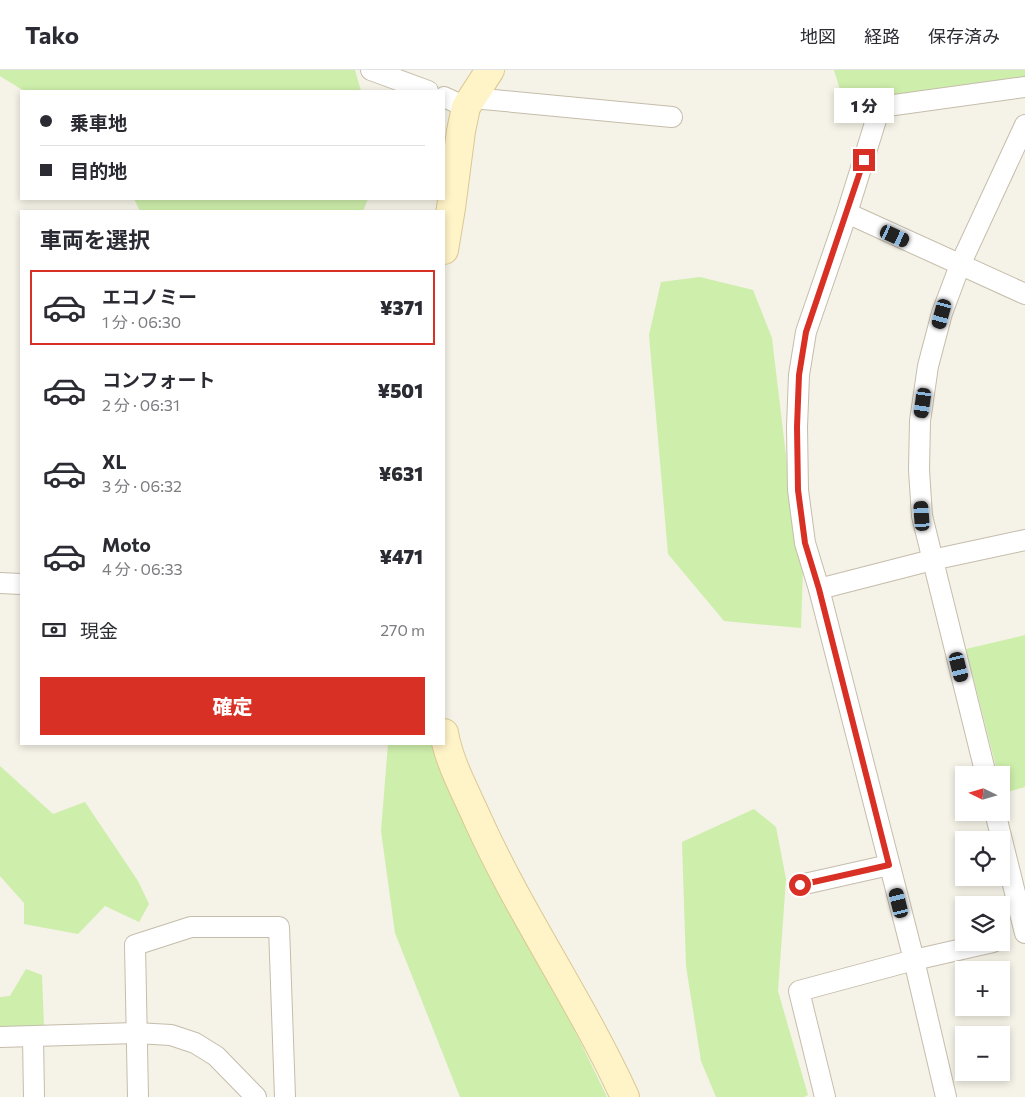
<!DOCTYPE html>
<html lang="ja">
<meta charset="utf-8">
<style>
body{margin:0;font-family:Commissioner,"Noto Sans JP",sans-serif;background:#f7f7f7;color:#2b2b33;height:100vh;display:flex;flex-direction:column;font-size:19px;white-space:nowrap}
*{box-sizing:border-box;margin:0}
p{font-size:16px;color:#7c7c81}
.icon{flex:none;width:28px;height:28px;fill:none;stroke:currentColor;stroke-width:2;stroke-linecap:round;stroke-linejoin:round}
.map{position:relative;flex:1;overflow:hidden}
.details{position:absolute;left:20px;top:140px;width:425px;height:535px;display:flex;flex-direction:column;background:#fff;border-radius:0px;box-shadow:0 2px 8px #0003}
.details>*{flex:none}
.top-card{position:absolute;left:20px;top:20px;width:425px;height:110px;border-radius:0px;box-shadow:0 2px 8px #0003;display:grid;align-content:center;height:110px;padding:0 20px;background:#fff}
.needle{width:32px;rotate:275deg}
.fabs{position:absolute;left:955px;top:696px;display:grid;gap:10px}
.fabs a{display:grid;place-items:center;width:55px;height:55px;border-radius:0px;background:#fff;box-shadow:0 2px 8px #0003;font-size:25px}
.end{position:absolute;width:22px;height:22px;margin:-11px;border:6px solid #d93025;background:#fff;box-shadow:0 0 0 2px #fff}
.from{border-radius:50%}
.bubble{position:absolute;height:35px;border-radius:0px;background:#fff;box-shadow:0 2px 8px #0003;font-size:16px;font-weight:800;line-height:35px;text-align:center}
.car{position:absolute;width:15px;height:30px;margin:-15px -8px;border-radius:6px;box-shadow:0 0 4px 1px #0007;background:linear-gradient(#222 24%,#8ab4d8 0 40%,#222 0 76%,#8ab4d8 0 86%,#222 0)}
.top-card b{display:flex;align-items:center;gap:18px;height:48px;font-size:19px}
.top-card b+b{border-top:1px solid #e1e1e2}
.top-card i{width:12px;height:12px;background:#2b2b33}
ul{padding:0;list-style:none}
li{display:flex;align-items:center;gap:15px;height:75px;margin:0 10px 8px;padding:0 10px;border:2px solid transparent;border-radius:0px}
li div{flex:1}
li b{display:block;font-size:19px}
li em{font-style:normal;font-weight:800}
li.selected{border-color:#d93025}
li>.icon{width:45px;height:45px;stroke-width:1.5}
h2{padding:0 20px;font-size:22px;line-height:60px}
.pay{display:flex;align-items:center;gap:12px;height:55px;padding:0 20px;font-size:19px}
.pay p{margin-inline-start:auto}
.button{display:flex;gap:10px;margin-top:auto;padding:10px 20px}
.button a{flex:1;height:58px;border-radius:0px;background:#d93025;color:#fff;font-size:20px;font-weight:800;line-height:58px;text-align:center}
header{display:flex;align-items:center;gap:30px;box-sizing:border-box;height:70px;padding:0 25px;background:#fff;border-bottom:1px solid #e1e1e2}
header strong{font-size:24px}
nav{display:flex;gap:28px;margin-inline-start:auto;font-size:18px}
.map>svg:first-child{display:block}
.green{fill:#ceeeab}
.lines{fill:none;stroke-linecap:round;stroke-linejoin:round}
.street-casing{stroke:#c5bdab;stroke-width:22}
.secondary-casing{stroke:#dac992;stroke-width:30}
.street{stroke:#fff;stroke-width:20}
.secondary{stroke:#fff3c8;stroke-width:28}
.route{stroke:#d93025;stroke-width:6}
</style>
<header>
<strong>Tako</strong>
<nav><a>地図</a><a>経路</a><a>保存済み</a></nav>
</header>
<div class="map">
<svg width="1025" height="1027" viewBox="0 0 1025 1027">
<rect width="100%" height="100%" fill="#f5f2e7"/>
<g class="green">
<polygon points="0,0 355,0 361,21 24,21 0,6"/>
<polygon points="834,0 1025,0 1025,11 847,43"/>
<polygon points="134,129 368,129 363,141 140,141"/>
<polygon points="700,207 753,220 772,268 794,453 803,499 801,558 724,551 668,484 649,265 661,212"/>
<polygon points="1025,565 1025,717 1003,723 1001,705 998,705 966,579"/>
<polygon points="388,674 436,674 607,1027 460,1027 395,863 381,761"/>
<polygon points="0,696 53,744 85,732 138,811 149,834 139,852 105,836 78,864 24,854 24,833 0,806"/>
<polygon points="754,739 776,757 786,809 778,921 808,1025 804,1027 716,1027 701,991 686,896 682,772"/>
<polygon points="26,899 42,905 44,956 0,958 0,927 10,926"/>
</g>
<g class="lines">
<defs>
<g id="street">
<polyline points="371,0 428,21"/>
<polyline points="475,22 483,29 672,47"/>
<polyline points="444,27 466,37"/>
<polyline points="847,143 1025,224"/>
<polyline points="0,513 21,514"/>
<polyline points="819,519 932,490 1025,470"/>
<polyline points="986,705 922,446 919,400 920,351 928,296 942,243 960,195 1025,55"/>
<polyline points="995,742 1025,863"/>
<polyline points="800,815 889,795"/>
<polyline points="0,967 136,963 171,965 195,973 216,986 256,1027"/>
<polyline points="33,967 34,1027"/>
<polyline points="138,1027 135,875 191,857 279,857 285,1027"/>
<polyline points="825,1027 799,921 914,890 993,872"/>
<polyline points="946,1027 914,890 819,519 805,473 798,420 797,357 799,305 806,262 847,143 880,37 1025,17"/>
</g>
<g id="secondary">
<polyline points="444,180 451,138 461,61 466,37 490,0"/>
<path d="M444,663C449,692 465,721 477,748C520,844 581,931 625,1027"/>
</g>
</defs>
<use href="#street" class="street-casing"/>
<use href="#secondary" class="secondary-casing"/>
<use href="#street" class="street"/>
<use href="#secondary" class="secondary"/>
</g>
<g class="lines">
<polyline class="route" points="800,815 889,795 819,519 805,473 798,420 797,357 799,305 806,262 864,90"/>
</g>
</svg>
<div class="fabs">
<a><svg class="needle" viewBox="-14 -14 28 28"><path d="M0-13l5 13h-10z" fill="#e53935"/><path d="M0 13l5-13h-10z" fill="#7c7c81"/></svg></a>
<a><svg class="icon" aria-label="locate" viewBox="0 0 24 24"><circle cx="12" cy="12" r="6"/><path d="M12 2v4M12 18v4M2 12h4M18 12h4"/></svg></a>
<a><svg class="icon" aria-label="layers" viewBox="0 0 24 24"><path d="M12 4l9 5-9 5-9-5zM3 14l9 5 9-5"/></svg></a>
<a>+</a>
<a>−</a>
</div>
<i class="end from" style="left:800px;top:815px"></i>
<i class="end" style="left:864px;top:90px"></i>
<div class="bubble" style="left:834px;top:18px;width:60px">1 分</div>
<i class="car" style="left:895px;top:166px;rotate:115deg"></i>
<i class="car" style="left:942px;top:244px;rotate:195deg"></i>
<i class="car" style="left:923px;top:333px;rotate:188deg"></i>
<i class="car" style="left:922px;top:446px;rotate:356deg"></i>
<i class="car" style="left:959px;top:597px;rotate:166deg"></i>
<i class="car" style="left:899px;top:833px;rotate:346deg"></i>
<div class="top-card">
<b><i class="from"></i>乗車地</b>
<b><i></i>目的地</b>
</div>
<section class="details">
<h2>車両を選択</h2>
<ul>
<li class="selected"><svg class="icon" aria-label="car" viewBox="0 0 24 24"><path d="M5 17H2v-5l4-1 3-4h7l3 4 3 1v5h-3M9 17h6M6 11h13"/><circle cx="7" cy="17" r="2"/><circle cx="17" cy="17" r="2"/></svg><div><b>エコノミー</b><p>1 分 · 06:30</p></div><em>¥371</em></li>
<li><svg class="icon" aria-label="car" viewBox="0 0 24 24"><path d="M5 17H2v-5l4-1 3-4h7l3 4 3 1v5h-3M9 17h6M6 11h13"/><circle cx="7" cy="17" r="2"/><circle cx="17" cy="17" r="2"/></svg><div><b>コンフォート</b><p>2 分 · 06:31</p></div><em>¥501</em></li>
<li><svg class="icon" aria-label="car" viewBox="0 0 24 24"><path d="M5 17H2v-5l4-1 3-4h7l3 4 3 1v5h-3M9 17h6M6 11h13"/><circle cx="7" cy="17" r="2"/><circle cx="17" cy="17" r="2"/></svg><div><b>XL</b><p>3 分 · 06:32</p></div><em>¥631</em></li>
<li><svg class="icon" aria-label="car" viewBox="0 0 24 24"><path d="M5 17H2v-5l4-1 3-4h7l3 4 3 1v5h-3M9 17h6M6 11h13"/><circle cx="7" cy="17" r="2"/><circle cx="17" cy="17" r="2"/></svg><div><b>Moto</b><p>4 分 · 06:33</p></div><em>¥471</em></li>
</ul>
<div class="pay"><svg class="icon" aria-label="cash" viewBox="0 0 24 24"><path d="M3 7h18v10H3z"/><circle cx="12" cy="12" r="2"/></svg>現金<p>270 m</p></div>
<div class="button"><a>確定</a></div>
</section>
</div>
